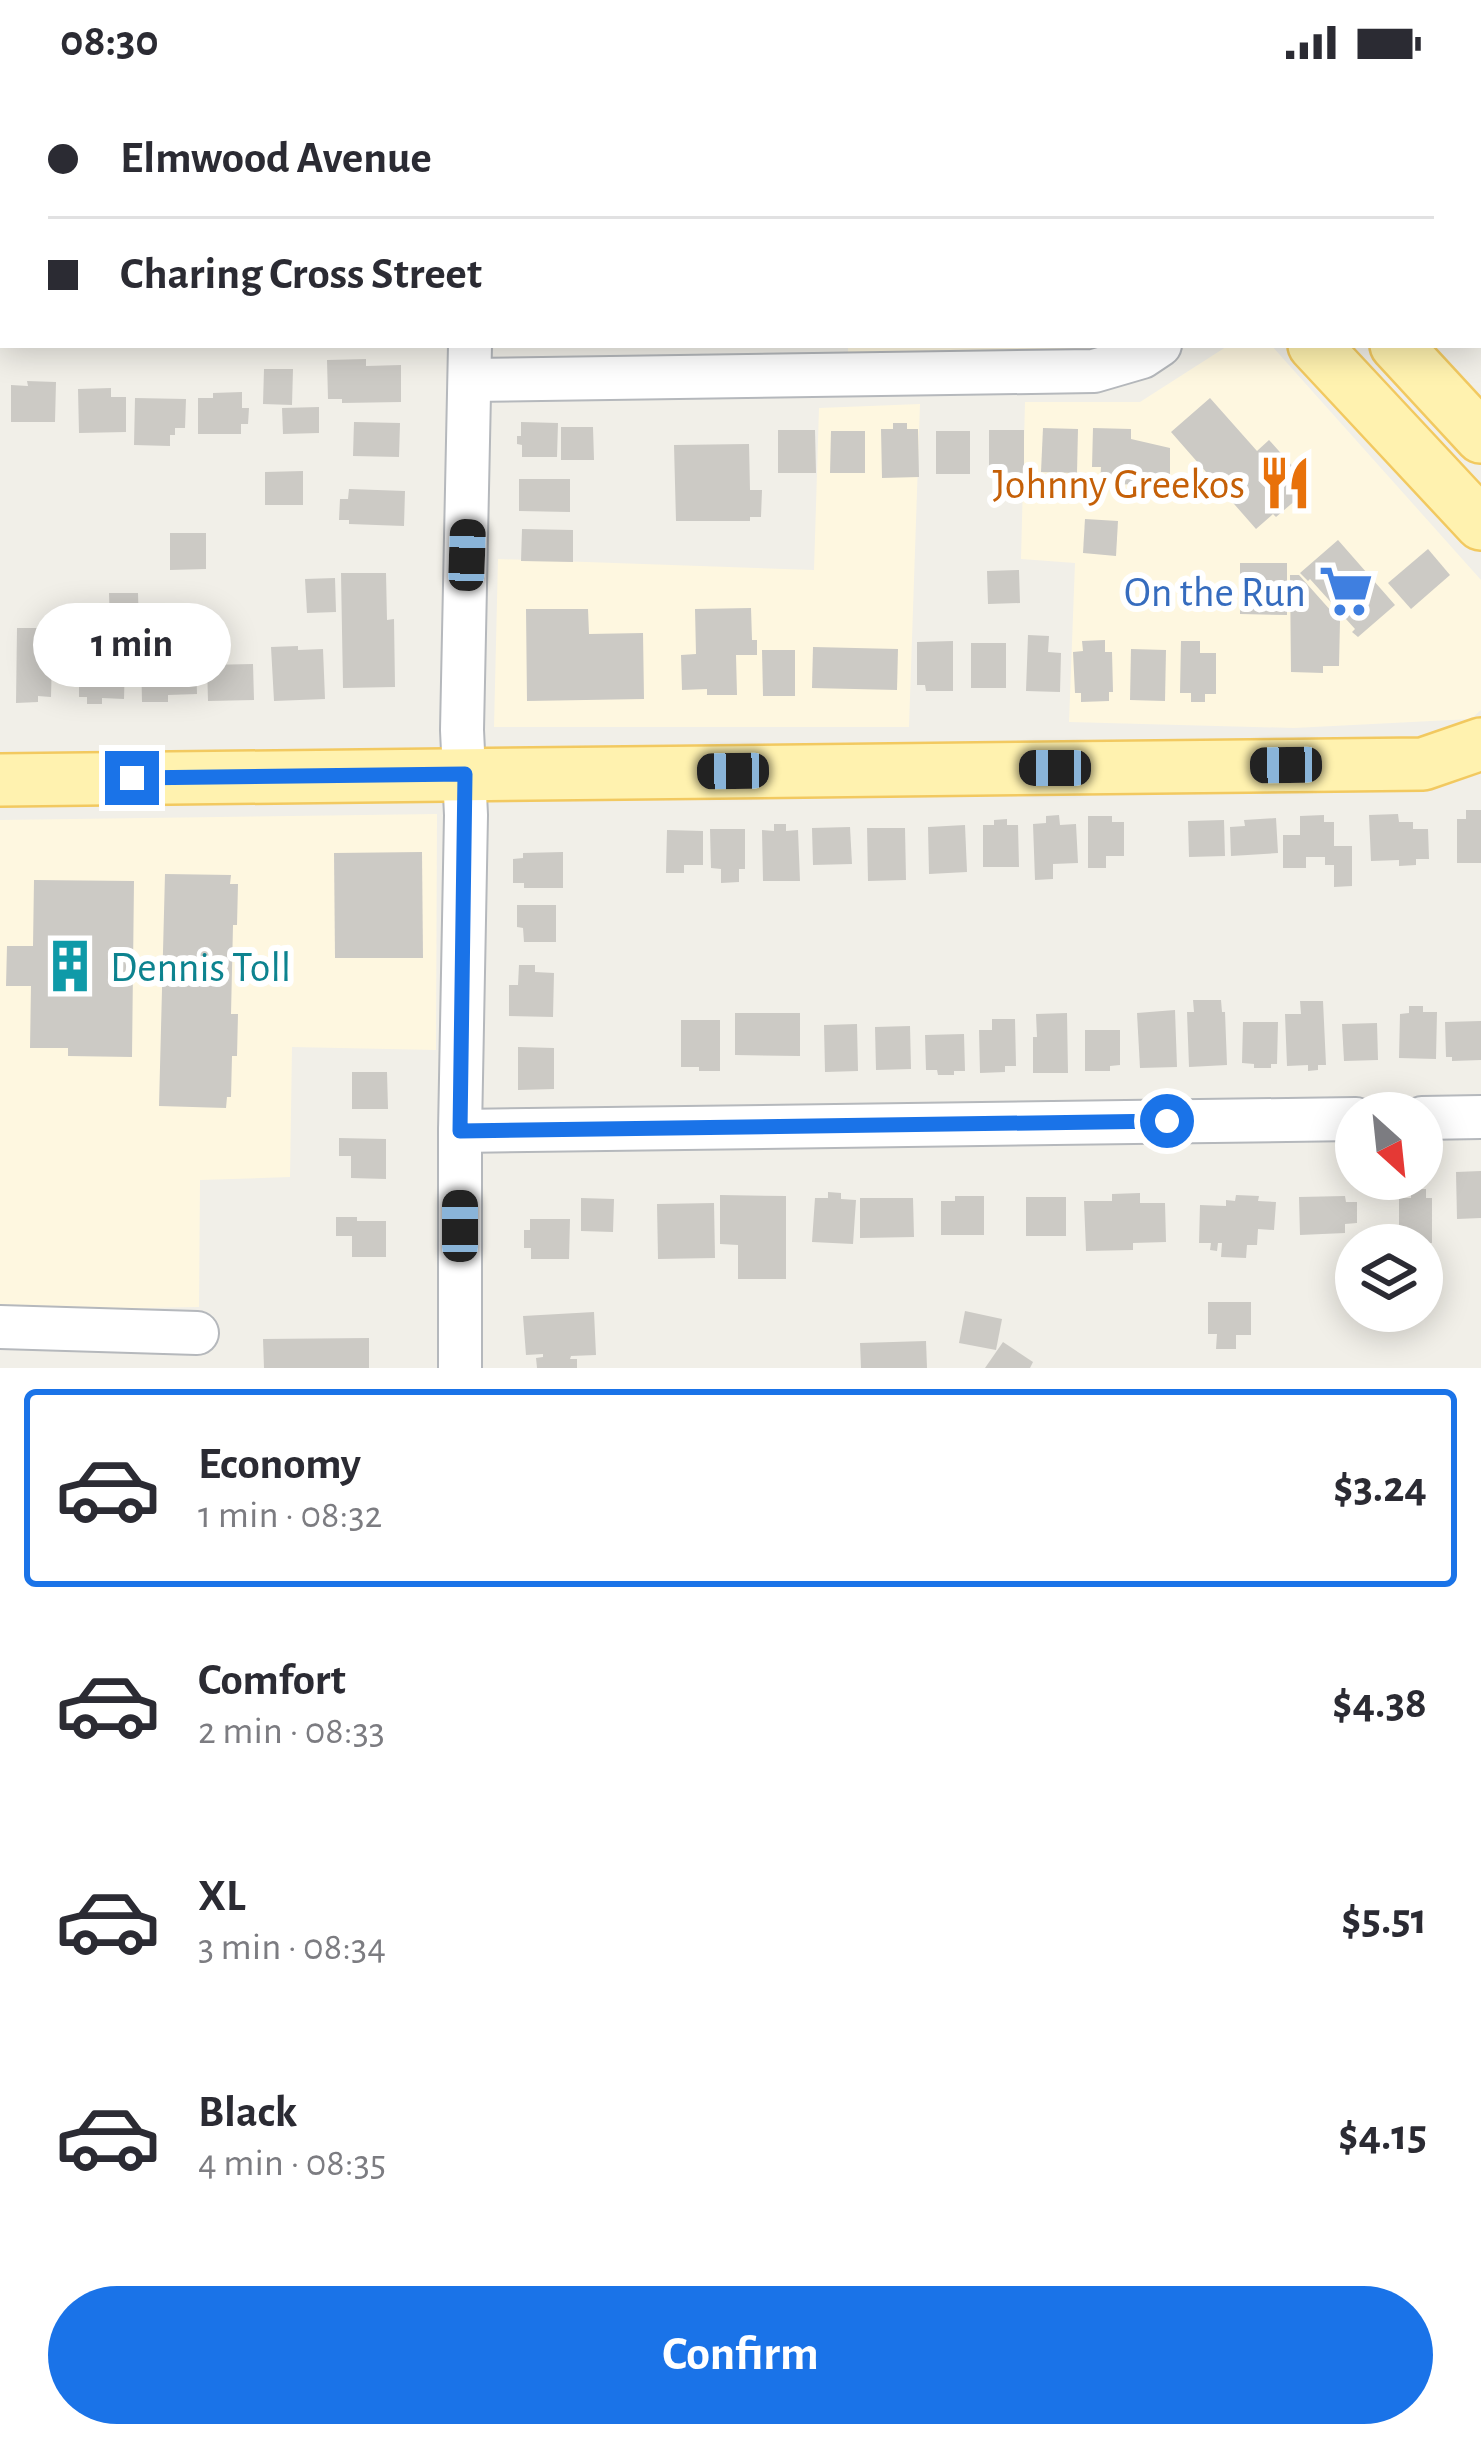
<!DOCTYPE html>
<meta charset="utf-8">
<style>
body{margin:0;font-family:"Alegreya Sans",sans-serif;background:#f2f2f3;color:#2b2b33;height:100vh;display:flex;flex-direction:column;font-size:45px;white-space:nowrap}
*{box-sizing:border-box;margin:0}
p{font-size:39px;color:#7c7c81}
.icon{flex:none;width:66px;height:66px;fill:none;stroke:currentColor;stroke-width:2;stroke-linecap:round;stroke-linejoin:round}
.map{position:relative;height:1284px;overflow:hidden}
.side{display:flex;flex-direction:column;background:#fff;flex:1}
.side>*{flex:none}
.banner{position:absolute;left:0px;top:0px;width:1482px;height:264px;box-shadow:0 6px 30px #0003;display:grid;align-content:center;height:264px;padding:0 48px;background:#fff}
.needle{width:78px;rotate:153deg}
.buttons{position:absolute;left:1335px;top:1008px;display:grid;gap:24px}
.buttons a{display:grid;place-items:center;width:108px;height:108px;border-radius:50%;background:#fff;box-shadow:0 6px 30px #0003;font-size:60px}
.end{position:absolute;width:54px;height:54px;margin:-27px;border:15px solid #1a73e8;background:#fff;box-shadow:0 0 0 6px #fff}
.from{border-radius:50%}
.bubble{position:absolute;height:84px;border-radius:42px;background:#fff;box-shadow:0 6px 30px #0003;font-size:39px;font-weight:700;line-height:84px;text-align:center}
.car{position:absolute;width:36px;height:72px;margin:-36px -18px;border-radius:15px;box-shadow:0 0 9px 3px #0007;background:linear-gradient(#222 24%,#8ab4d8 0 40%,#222 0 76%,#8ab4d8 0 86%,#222 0)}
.banner b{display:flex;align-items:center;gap:42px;height:114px;font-size:45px}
.banner b+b{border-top:3px solid #e1e1e2}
.banner i{width:30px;height:30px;background:#2b2b33}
ul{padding:21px 0 0;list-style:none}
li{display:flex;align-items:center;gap:36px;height:198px;margin:0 24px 18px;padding:0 24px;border:6px solid transparent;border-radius:12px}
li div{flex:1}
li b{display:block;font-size:45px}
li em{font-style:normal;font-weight:700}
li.active{border-color:#1a73e8}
li>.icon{width:108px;height:108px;stroke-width:1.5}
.primary-button{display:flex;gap:24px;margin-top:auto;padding:24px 48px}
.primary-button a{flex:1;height:138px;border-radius:72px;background:#1a73e8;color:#fff;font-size:48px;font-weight:700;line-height:138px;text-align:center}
.status{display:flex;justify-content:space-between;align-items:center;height:84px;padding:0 60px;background:#fff;direction:ltr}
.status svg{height:33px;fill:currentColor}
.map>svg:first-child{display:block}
.commercial{fill:#fef7e0}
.building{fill:#cccac5}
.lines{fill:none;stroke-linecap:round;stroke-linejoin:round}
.minor-casing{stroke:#b5b8bc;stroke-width:46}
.major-casing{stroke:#f2c960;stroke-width:56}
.minor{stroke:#fff;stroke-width:42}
.major{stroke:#fff2af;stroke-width:51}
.route{stroke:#1a73e8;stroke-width:15}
.labels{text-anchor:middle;stroke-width:12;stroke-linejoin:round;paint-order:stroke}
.food-label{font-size:42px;fill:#c56008;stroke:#fff;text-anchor:end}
.shop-label{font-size:42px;fill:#366cbe;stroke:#fff;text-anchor:end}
.culture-label{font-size:42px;fill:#0d838f;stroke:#fff;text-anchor:start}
</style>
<div class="status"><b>08:30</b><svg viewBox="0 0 49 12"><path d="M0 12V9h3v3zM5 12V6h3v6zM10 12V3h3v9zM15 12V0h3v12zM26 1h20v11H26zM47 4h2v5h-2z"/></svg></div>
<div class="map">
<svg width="1481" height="1284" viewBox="0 0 1481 1284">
<rect width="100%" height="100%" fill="#f1efe8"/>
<g class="commercial">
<polygon points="493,0 1039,0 1042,3 493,3"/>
<polygon points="848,261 1141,261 1129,269 848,274"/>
<polygon points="1229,261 1271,261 1481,496 1481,626 1471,635 1294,644 1069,638 1075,479 1021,475 1025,318 1140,318"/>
<polygon points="920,320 909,643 494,643 498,475 814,486 819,324"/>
<polygon points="437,730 436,966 292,963 290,1093 200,1096 199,1223 0,1227 0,736"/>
</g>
<g class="building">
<polygon points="366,275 366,282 401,281 401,318 342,319 342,315 328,315 327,276"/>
<polygon points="264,285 293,285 292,321 263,320"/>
<polygon points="27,297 56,298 55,338 11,338 11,301 28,302"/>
<polygon points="111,304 111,313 126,313 126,348 79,349 78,305"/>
<polygon points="242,308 242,324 249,324 248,340 241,340 241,350 198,350 198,314 213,314 213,309"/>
<polygon points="135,314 186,315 185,344 175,344 175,351 170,351 170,362 134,361"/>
<polygon points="1210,314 1257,367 1269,356 1311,403 1276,433 1273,430 1256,445 1171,348"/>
<polygon points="319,323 319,349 283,350 282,324"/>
<polygon points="354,338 400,339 399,373 353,372"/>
<polygon points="521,338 558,339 557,373 522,373 522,361 517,360 517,352 521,352"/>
<polygon points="893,339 907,339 907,345 918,345 919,393 882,394 881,345 893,345"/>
<polygon points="561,343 593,343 594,376 561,376"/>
<polygon points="1043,344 1078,345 1077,389 1041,388"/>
<polygon points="1093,344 1131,345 1131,355 1170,364 1170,401 1100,400 1101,383 1092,383"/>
<polygon points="778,346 815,346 816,389 778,389"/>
<polygon points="989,346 1024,346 1024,389 989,388"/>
<polygon points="831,347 865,347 865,389 830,389"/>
<rect x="936" y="347" width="34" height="43"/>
<polygon points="749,360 750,406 762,406 761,433 750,433 750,437 676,437 674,361"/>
<polygon points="303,387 303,421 265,421 265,388"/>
<polygon points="519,395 570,395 570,428 519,427"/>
<polygon points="349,405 405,407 404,442 349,440 349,436 339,436 340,415 348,415"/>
<polygon points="1085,435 1118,437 1116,472 1083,469"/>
<polygon points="522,445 573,446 573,478 521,477"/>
<polygon points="170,449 206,449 206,485 170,486"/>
<polygon points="1338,456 1395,521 1358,553 1352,548 1355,545 1310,495 1308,497 1300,489"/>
<polygon points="1428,465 1450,491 1411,525 1388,499"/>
<polygon points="1240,479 1287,479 1287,531 1240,530"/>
<polygon points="1019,486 1020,519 988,520 987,487"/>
<polygon points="341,489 386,489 387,536 394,535 395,603 343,604"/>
<polygon points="1290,491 1299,491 1340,537 1339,582 1323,582 1323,589 1291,588"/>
<polygon points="335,494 336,528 307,529 305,495"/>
<polygon points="109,509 138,509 139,542 110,543"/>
<polygon points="751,524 752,556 757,556 757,571 736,571 737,611 707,611 707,605 682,606 681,571 696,570 695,525"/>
<polygon points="526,525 588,525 589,550 643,549 644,615 527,617"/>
<polygon points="17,544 42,544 42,571 52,572 51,613 38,612 38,618 16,619"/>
<polygon points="1028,551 1049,552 1048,568 1061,569 1060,608 1026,607"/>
<polygon points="1105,556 1105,568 1112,568 1113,608 1109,608 1109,617 1081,618 1081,609 1075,609 1073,568 1083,567 1082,557"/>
<polygon points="953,557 953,607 926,607 925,601 917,601 917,558"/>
<polygon points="1181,557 1200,557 1200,569 1216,569 1216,610 1205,610 1205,618 1191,618 1191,609 1180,609"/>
<polygon points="192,559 192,573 196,573 197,610 168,611 168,618 142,618 141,573 148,574 147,564 159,564 159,574 177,573 176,560"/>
<rect x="971" y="559" width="35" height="45"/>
<polygon points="298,562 298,566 323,565 325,615 274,617 271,563"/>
<polygon points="813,563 898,565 897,606 812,604"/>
<polygon points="1131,565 1166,566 1165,617 1130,616"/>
<polygon points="762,566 795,566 795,612 763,612"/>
<polygon points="99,570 113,570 113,577 125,578 124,615 102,614 102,620 87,620 87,613 79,613 79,577 99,578"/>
<polygon points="253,580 254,616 208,617 207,581"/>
<polygon points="1466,726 1481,726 1481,779 1457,779 1457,735 1466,735"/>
<polygon points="1398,730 1399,738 1413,738 1413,745 1428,745 1429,775 1416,775 1416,781 1399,782 1399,776 1371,777 1369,731"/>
<polygon points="1059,731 1060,741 1076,740 1078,779 1053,780 1053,795 1035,796 1033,740 1046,739 1046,732"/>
<polygon points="1324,731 1324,738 1334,738 1334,762 1352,762 1352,802 1334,803 1334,781 1325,781 1325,773 1306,773 1306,784 1283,784 1283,751 1300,751 1300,732"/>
<polygon points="1088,732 1112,732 1112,738 1124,738 1124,772 1106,772 1106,784 1088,784"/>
<polygon points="1276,734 1278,769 1231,772 1230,743 1245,742 1244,736"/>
<polygon points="1007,735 1007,741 1018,741 1019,783 983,783 983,741 994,741 994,736"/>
<polygon points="1224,736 1225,772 1189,773 1188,737"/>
<polygon points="774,740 786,740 786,747 798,746 800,797 763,797 762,746 774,747"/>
<polygon points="965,741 967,788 929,790 928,743"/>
<polygon points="850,743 852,780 813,781 812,744"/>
<polygon points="867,744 905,744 906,796 868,797"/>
<polygon points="710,745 745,745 745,785 739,785 739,798 721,799 721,785 711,784"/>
<polygon points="667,746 703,747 703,781 684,781 684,789 666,789"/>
<polygon points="422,768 423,874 335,874 334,769"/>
<polygon points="563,768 563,804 524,804 524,799 513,799 513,775 523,774 523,769"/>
<polygon points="165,790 231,791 230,800 238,800 237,841 233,841 231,930 238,930 237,972 232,972 231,1013 227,1013 226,1024 159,1022"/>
<polygon points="34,796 134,797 132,973 68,972 68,964 30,964 31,902 6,902 7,862 33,862"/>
<polygon points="517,821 556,821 556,858 524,858 523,844 517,843"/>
<polygon points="519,881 535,881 535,888 554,889 553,933 509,932 509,901 518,901"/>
<polygon points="1193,916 1221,916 1222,928 1225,928 1227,981 1189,983 1187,928 1194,928"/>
<polygon points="1300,917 1323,917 1326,981 1318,981 1318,986 1308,987 1308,981 1287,982 1285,930 1301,930"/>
<polygon points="1409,922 1423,922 1423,928 1437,928 1436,975 1399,974 1400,930 1409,929"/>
<polygon points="1175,926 1177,983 1140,984 1137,929"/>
<polygon points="735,929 800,929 800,972 735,971"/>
<polygon points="1067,929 1068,989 1033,989 1033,953 1037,953 1036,930"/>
<polygon points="992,935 1015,935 1016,982 1005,982 1005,988 980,989 979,946 992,946"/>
<polygon points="681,936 720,936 720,987 699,987 699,983 681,983"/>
<polygon points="1481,937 1481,976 1452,977 1452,973 1446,973 1445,938"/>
<polygon points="1243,938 1278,938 1277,980 1271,980 1271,984 1254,984 1254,980 1242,979"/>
<polygon points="1377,939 1378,976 1344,977 1342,940"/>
<polygon points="857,940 858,987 825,988 824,941"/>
<polygon points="910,942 911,985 876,986 875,943"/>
<polygon points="1085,946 1120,946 1120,981 1110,982 1110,987 1085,987"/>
<polygon points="964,950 965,987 954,987 954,991 938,991 937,986 926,986 925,951"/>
<polygon points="518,963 554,964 554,1005 518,1006"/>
<polygon points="352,988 387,988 388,1025 352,1025"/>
<polygon points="339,1054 386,1055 386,1095 351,1094 351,1072 339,1072"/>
<polygon points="1481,1087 1481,1134 1457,1135 1456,1088"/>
<polygon points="1411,1105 1426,1105 1426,1114 1432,1114 1432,1159 1399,1159 1399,1114 1411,1114"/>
<polygon points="828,1108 841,1109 841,1115 856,1116 853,1160 812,1158 815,1114 828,1114"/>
<polygon points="1140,1109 1140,1119 1165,1119 1166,1158 1133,1159 1133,1166 1086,1167 1084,1117 1112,1117 1112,1110"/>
<polygon points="720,1111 786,1112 786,1195 738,1195 738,1161 720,1160"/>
<polygon points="1236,1111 1259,1112 1258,1117 1276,1118 1274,1146 1258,1145 1257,1161 1247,1161 1246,1174 1221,1173 1222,1159 1218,1159 1217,1167 1210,1166 1211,1159 1199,1159 1200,1121 1226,1122 1226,1116 1235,1117"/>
<polygon points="955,1112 984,1112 984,1151 941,1151 941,1117 955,1117"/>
<polygon points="1345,1112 1346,1118 1357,1118 1357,1139 1345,1140 1345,1149 1300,1151 1299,1113"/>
<rect x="1026" y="1113" width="40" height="39"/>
<polygon points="581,1114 614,1115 613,1148 581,1147"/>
<polygon points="860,1114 913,1114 914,1153 860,1154"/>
<polygon points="714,1119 715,1174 658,1175 657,1120"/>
<polygon points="336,1133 357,1133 357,1137 386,1137 386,1173 352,1173 352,1152 336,1152"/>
<polygon points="530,1135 570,1135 569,1175 531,1175 531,1164 524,1164 524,1146 530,1146"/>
<polygon points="1208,1218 1251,1218 1251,1251 1236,1251 1236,1265 1216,1265 1217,1250 1208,1250"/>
<polygon points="965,1227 1002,1235 996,1266 959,1259"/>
<polygon points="594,1228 596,1271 571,1272 570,1275 577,1275 577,1284 537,1284 536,1274 543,1273 543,1270 526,1271 523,1232"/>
<polygon points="369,1254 369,1284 264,1284 263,1255"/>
<polygon points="926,1257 927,1284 861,1284 860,1259"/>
<polygon points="1003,1258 1033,1278 1030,1284 985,1284"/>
</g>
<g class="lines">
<defs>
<g id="minor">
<polyline points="473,3 473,0"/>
<polyline points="1250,3 1253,0"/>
<polyline points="0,224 3,224"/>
<polyline points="471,296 1094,287 1142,273 1160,261"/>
<polyline points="1422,1034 1481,1033"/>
<polyline points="460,1047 1356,1035"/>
<polyline points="0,1243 197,1249"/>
<polyline points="460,1284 460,1047 466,731 462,646 470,261"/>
</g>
<g id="major">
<polyline points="1078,0 1081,3"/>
<polyline points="1159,0 1161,3"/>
<polyline points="1314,261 1481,440"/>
<polyline points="1396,261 1481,353"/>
<polyline points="0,696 1423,680 1481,660"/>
</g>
</defs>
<use href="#minor" class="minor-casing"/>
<use href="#major" class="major-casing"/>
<use href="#minor" class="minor"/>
<use href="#major" class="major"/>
</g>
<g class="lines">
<polyline class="route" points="132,694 465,690 460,1047 1167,1037"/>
</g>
<defs>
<symbol id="restaurant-bare" viewBox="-9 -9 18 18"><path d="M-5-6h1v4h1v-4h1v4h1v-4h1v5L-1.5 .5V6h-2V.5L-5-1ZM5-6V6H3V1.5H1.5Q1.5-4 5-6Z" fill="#e8710a" stroke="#fff" stroke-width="2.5" paint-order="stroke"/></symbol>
<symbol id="supermarket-bare" viewBox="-9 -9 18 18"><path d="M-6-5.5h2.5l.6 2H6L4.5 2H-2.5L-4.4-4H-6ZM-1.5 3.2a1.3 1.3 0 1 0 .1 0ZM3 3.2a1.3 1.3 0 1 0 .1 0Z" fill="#3f7fe0" stroke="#fff" stroke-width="2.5" paint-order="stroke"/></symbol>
<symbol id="building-bare" viewBox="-9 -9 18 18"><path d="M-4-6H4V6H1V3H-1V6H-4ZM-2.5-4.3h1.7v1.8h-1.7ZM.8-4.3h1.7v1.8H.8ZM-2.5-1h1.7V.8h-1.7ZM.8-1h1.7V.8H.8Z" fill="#0f9aa8" stroke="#fff" stroke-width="2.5" paint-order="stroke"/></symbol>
</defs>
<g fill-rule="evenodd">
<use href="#restaurant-bare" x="1247" y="361" width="76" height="76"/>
<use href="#supermarket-bare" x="1308" y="469" width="76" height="76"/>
<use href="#building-bare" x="32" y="844" width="76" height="76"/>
</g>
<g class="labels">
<g class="food-label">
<text x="1245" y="414">Johnny Greekos</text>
</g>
<g class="shop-label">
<text x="1306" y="522">On the Run</text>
</g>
<g class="culture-label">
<text x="110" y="897">Dennis Toll</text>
</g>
</g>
</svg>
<div class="buttons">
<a><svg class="needle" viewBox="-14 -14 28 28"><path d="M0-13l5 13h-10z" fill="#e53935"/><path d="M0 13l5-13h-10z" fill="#7c7c81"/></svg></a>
<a><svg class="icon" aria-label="layers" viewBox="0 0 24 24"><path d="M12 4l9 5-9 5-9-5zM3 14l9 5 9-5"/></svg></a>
</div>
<i class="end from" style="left:1167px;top:1037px"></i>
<i class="end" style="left:132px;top:694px"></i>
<div class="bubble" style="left:33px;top:519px;width:198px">1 min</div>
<i class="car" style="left:467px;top:471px;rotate:2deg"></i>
<i class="car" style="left:1286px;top:681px;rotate:269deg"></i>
<i class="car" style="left:1055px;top:684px;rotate:270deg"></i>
<i class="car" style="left:733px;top:687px;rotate:269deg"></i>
<i class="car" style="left:460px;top:1142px;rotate:0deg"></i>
<div class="banner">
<b><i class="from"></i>Elmwood Avenue</b>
<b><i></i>Charing Cross Street</b>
</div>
</div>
<section class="side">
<ul>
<li class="active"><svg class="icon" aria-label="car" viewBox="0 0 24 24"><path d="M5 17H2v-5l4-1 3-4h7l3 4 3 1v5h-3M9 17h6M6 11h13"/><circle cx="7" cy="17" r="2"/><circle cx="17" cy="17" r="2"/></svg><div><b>Economy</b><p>1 min · 08:32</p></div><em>$3.24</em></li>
<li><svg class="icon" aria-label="car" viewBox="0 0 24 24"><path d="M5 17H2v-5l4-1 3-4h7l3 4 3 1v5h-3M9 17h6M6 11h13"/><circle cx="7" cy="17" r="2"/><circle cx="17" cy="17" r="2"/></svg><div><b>Comfort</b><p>2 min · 08:33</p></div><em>$4.38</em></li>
<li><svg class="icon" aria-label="car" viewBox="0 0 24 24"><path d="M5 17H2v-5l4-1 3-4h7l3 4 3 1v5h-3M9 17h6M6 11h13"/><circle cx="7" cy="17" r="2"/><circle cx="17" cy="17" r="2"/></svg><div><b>XL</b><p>3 min · 08:34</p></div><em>$5.51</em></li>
<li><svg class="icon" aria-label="car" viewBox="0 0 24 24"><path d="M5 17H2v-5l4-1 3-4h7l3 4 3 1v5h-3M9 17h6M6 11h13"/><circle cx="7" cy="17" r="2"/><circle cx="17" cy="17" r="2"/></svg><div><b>Black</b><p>4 min · 08:35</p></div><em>$4.15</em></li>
</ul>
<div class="primary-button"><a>Confirm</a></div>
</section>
